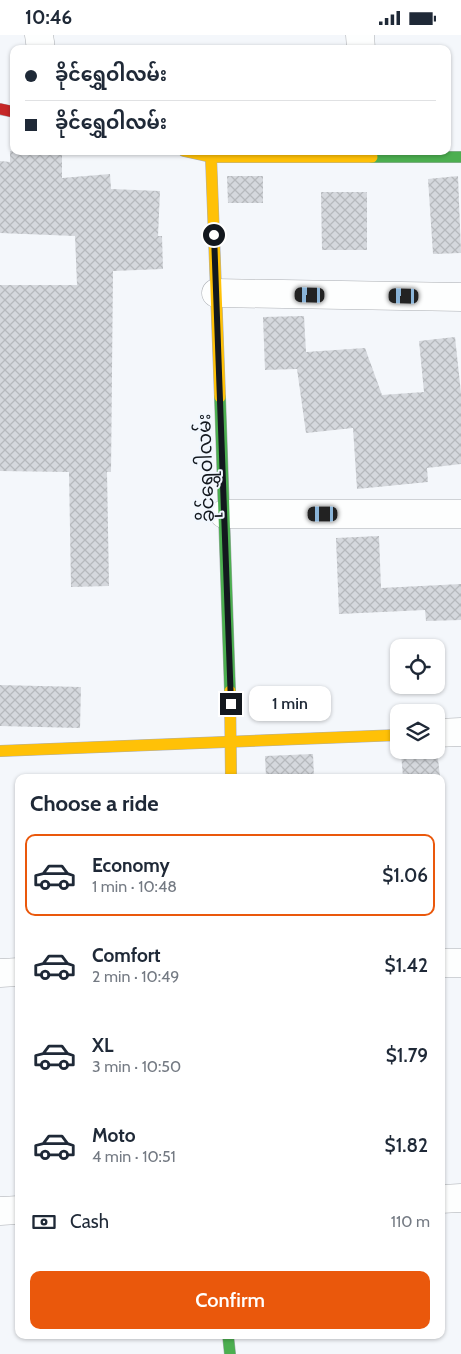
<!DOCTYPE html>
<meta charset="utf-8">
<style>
body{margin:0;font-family:Cabin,"Noto Sans Myanmar",sans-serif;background:#f6f6f7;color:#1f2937;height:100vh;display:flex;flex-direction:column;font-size:19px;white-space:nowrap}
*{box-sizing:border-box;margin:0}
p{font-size:16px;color:#747a83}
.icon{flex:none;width:28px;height:28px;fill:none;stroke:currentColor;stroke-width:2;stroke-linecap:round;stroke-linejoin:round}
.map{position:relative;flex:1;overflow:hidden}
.sheet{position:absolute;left:15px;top:739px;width:430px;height:565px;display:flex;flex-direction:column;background:#fff;border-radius:10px;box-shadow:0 1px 4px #0004}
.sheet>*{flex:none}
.top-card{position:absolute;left:10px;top:10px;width:441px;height:110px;border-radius:10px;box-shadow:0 1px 4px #0004;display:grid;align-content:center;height:110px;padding:0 15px;background:#fff}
.fabs{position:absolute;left:390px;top:604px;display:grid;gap:10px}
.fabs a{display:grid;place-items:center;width:55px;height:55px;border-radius:10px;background:#fff;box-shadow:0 1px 4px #0004;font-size:25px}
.end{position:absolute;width:22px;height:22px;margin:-11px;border:6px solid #13181e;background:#fff;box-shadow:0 0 0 2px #fff}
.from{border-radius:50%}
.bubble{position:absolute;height:35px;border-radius:10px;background:#fff;box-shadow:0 1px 4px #0004;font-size:16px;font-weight:600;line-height:35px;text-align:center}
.car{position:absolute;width:15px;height:30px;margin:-15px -8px;border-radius:6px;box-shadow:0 0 4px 1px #0007;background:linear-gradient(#222 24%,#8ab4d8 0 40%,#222 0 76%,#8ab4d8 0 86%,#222 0)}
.top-card b{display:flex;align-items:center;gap:18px;height:48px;font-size:19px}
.top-card b+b{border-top:1px solid #e0e1e3}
.top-card i{width:12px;height:12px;background:#1f2937}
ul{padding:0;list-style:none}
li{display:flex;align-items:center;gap:15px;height:82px;margin:0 10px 8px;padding:0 5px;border:2px solid transparent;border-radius:10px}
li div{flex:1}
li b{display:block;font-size:19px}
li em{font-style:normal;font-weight:600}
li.on{border-color:#ea580c}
li>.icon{width:45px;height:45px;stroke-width:1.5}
h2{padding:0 15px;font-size:22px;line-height:60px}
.pay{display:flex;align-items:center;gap:12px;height:55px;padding:0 15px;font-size:19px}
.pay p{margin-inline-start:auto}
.button{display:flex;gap:10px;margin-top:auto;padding:10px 15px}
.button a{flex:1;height:58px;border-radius:10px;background:#ea580c;color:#fff;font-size:20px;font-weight:600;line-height:58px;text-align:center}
.status{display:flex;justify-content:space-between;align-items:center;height:35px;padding:0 25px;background:#fff;direction:ltr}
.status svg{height:14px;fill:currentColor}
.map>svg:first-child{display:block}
.building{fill:url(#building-cross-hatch)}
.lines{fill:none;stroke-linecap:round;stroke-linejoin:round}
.street-casing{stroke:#aaadb2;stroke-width:29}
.fast-casing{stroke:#aaadb2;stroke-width:12}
.slow-casing{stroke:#aaadb2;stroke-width:12}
.jam-casing{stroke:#aaadb2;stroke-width:12}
.street{stroke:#fdfefe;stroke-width:28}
.fast{stroke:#4caf50;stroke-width:11}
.slow{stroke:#ffc107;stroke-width:11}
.jam{stroke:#c62828;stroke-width:11}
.route{stroke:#13181e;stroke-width:6}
.labels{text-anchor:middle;stroke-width:4;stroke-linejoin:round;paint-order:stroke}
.street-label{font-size:19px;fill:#13181e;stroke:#f1f7fe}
</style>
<div class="status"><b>10:46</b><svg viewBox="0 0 49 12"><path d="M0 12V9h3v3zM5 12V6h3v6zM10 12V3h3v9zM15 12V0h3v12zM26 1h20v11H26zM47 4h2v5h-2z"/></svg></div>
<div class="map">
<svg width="461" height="1319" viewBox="0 0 461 1319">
<defs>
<pattern id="building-cross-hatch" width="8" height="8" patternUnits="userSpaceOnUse" patternTransform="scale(1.25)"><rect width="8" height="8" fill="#d5d8dd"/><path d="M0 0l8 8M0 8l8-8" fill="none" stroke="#b6b9bd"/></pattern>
</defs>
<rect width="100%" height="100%" fill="#f4f7fb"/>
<g class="building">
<polygon points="10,116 62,116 62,143 110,139 111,154 160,156 158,201 162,201 163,234 113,236 111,437 107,437 109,551 71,552 69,437 0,436 0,250 77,250 75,201 0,198 0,126 10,127"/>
<polygon points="227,141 263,141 263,168 228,168"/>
<polygon points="458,141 461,218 433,219 428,144"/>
<polygon points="321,157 367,157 367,215 322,215"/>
<polygon points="304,281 306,317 365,313 382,360 424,357 419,306 455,302 461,358 461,429 427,433 428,447 357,454 353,393 306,398 297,334 265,335 263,282"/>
<polygon points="379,501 381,553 461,549 461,585 426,586 425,575 339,579 336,503"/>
<polygon points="0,650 81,652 80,693 0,691"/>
<polygon points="437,715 440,742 403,742 401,718"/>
<polygon points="313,719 314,742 266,742 265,721"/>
</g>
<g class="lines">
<defs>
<g id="street">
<polyline points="39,0 41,14"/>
<polyline points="360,0 361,14"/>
<polyline points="216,258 461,262"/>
<polyline points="224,479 461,479"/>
<polyline points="436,698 461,697"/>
<polyline points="441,928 461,928"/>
<polyline points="0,938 19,937"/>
<polyline points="441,1164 461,1163"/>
<polyline points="0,1176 19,1175"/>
</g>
<g id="fast">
<polyline points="372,122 461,122"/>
<polyline points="220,362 230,656"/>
<polyline points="228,1300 230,1319"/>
</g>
<g id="slow">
<polyline points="184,116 211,122 372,122"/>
<polyline points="211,122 220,362"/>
<polyline points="230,656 231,742"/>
<polyline points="0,716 399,700"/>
</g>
<polyline id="jam" points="0,74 14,77"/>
</defs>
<use href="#street" class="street-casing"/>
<use href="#fast" class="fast-casing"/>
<use href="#slow" class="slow-casing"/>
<use href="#jam" class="jam-casing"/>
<use href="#street" class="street"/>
<use href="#fast" class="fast"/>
<use href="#slow" class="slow"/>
<use href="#jam" class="jam"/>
</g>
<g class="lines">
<polyline class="route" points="214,200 231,669"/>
</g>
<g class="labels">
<g class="street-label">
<text transform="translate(205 433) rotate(-92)" y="7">ခိုင်ရွှေဝါလမ်း</text>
</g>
</g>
</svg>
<div class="fabs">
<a><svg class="icon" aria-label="locate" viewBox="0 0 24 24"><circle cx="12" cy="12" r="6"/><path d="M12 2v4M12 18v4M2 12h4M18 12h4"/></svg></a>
<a><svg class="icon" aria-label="layers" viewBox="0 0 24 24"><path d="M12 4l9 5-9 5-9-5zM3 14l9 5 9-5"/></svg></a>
</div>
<i class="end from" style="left:214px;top:200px"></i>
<i class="end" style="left:231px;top:669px"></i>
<div class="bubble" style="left:249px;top:651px;width:82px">1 min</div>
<i class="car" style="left:310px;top:260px;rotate:271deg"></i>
<i class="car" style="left:404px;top:261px;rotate:271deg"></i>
<i class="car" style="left:323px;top:479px;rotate:270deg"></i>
<div class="top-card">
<b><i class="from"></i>ခိုင်ရွှေဝါလမ်း</b>
<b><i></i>ခိုင်ရွှေဝါလမ်း</b>
</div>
<section class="sheet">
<h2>Choose a ride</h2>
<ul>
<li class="on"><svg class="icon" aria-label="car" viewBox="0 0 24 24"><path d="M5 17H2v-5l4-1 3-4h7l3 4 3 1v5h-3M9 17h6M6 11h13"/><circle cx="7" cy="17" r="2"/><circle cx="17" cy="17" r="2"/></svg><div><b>Economy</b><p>1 min · 10:48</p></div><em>$1.06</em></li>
<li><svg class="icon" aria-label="car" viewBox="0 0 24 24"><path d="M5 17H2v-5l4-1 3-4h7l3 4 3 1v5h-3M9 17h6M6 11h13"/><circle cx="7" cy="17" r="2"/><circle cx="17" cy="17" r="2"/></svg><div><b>Comfort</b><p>2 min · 10:49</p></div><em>$1.42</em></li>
<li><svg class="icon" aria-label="car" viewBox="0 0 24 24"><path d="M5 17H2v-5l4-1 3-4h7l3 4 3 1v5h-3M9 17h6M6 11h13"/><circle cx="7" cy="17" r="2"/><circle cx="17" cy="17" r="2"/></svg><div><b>XL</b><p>3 min · 10:50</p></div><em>$1.79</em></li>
<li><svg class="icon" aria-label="car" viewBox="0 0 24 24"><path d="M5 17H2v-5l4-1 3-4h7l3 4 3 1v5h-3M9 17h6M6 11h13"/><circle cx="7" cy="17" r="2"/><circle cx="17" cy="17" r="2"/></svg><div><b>Moto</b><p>4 min · 10:51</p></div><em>$1.82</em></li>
</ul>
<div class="pay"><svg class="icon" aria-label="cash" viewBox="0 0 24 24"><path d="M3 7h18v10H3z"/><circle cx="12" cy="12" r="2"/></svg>Cash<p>110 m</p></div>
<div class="button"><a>Confirm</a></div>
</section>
</div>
